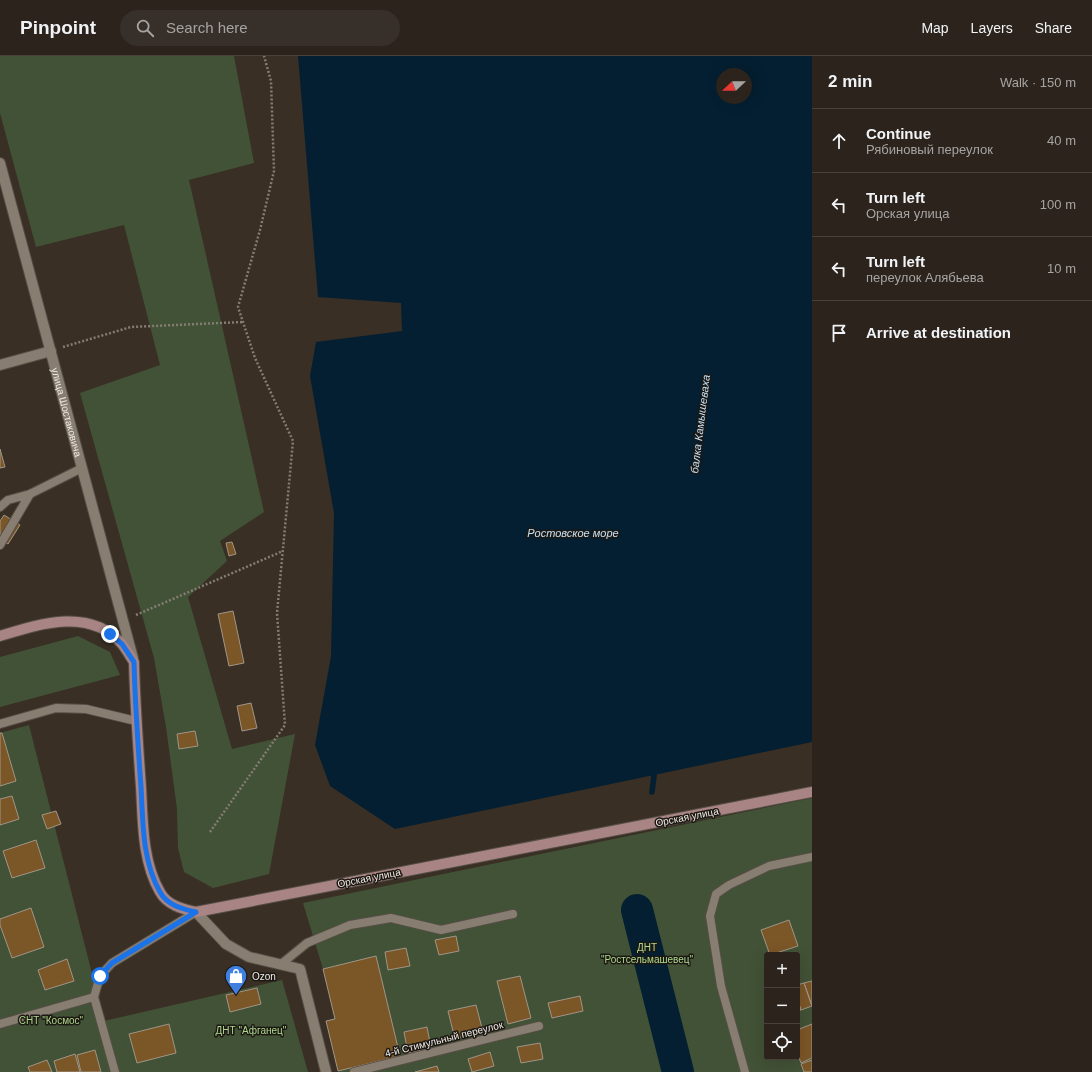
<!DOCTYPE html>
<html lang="en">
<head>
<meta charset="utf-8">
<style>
	:root { --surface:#2b231c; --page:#372f29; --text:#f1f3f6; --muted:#a6a4a3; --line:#47403b }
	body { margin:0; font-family:Arial,sans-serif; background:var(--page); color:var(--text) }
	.controls { position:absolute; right:12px; bottom:12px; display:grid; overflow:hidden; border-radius:4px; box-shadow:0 4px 16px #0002 }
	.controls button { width:36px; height:36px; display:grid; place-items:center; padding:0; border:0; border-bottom:1px solid var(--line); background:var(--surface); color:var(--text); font:20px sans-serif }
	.compass { position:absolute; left:716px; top:12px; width:36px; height:36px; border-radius:50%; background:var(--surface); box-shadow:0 4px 16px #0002; rotate:248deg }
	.stop { position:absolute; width:12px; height:12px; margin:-9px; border:3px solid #1a73e8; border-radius:50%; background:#fff }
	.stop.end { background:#1a73e8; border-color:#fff; box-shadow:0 1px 4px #0008 }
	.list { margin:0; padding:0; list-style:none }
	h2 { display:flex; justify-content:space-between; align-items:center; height:52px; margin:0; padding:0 16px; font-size:17px }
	h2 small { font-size:13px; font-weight:400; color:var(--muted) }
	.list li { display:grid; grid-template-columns:26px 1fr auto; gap:12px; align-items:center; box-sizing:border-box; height:64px; padding:0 16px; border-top:1px solid var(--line) }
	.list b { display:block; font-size:15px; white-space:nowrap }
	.list p { margin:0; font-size:13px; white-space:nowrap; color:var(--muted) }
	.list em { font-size:13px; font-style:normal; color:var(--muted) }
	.icon { flex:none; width:22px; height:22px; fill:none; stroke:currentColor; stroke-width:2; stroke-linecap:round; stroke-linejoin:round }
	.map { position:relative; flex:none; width:812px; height:1016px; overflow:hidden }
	header { display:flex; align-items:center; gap:24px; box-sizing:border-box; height:56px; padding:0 20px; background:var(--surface); border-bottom:1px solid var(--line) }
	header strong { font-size:19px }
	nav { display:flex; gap:22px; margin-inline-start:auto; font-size:14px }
	.search { width:280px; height:36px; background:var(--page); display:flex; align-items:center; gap:10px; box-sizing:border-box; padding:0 14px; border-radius:22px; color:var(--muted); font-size:15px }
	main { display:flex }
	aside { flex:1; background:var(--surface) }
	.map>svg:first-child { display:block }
	.green { fill:#425236; fill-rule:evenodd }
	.water { fill:#041f31; fill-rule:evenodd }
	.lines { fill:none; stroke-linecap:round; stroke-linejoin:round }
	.stream { stroke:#041f31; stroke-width:5.5 }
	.river { stroke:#041f31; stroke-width:32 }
	.building { fill:#7b5627; stroke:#a09588 }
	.lane-casing { stroke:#564e46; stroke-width:10 }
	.street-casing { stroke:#564e46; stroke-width:12 }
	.secondary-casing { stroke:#564e46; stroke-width:12 }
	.path { stroke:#857c74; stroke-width:2.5; stroke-dasharray:2 2; stroke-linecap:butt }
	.lane { stroke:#887d71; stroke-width:8 }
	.street { stroke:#887d71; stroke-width:10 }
	.secondary { stroke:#a88584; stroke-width:10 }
	.route { stroke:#1a73e8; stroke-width:5 }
	.labels { text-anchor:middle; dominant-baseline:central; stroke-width:3; stroke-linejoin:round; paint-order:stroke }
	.street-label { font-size:10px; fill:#f1ebe4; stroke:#1c1813 }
	.park-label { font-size:10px; fill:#aed98d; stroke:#1c1813 }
	.poi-label { font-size:10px; fill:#f1ebe4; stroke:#1c1813; text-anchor:start }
	.water-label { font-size:11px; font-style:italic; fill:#c3e0f7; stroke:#1c1813 }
</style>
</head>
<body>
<header>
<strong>Pinpoint</strong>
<div class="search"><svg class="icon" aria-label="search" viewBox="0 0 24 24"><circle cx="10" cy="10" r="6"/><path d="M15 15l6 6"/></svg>Search here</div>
<nav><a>Map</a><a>Layers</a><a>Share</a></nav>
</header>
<main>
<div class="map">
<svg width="812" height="1016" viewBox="0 0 812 1016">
	<rect width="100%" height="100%" fill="#392f25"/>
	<path class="green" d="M0,0H234L254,107L189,124L264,456L220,485L227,505L188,541L232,693L295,678L269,818L213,832L184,816L178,792L177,753L166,671L154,602L80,337L160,309L124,169L36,191L0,57Z
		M78,580L110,596L120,619L0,651V601Z
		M29,669L104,965L282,924L308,1016H0V677Z
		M812,742V1016H339L326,965L335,962L323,913L303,847ZM767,899H797V1001H767Z"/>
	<path class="water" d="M298,0H812V686L395,773L330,730L315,689L331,600L334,457L310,320L316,286L402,275L401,247L318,241ZM722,18H746V42H722Z"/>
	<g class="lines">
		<path class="stream" d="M652,736L655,712"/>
		<path class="river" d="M637,854L678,1016"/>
	</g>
	<path class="building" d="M0,393L5,411L0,412Z
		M4,459L20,469L8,488L0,483V465Z
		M232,486L236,498L229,500L226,487Z
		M233,555L244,607L229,610L218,558Z
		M251,647L257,672L242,675L237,650Z
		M195,675L198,690L179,693L177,678Z
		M0,677H2L16,725L0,730Z
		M12,740L19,763L0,769V743Z
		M56,755L61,768L47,773L42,759Z
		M36,784L45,812L12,822L3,795Z
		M31,852L44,891L12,902L0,869V863Z
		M789,864L798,890L770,899L761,874Z
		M456,880L459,895L439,899L435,884Z
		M406,892L410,910L388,914L385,896Z
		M376,900L400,1000L338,1015L326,965L335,963L323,913Z
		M67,903L74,925L45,934L38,914Z
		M520,920L531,962L508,968L497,925Z
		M812,925V950L804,927Z
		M804,927L812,950L801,954L797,942V929Z
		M257,932L261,948L230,956L226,939Z
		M580,940L583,955L552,962L548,947Z
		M797,942L801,954L797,955Z
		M476,949L483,976L455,983L448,955Z
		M169,968L176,997L137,1007L129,978Z
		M812,968V1002L801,1007L797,996V974Z
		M427,971L431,992L408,997L404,976Z
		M540,987L543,1003L521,1007L517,991Z
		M95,994L101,1016H81L77,999Z
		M490,996L494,1010L472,1016L468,1003Z
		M75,998L80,1016H57L54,1005Z
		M47,1004L52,1016H30L28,1011Z
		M812,1004V1016H804L801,1008Z
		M437,1010L439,1016H415Z"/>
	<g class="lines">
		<g class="lane-casing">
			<path id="lane" d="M0,451L8,444L30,438L82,412
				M0,489L30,438
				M0,668L56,652L86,653L136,665
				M280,909L307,887L350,869L391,862L441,874L513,858
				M94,941L115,1016
				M0,968L94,941L100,920L112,907L196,856
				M354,1016L539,970
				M745,1016L721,930L710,860L716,838L729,829L769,810L812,801"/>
		</g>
		<g class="street-casing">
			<g id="street">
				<path id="s1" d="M0,107L133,602"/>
				<path d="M0,309L51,295"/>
				<path d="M196,856L226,888L249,901L300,913L326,1016"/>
			</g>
		</g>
		<g class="secondary-casing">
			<path id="secondary" d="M0,580C39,568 90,551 122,588C126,593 130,600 134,606C135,648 138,689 141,731C143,765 142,805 160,836C167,849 182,853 196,856L812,736"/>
		</g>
		<path class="path" d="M63,291L131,271L243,266
			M136,559L283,495
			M210,776L285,669L277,557L293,385L255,302L238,251L260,174L274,115L271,25L264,0"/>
		<use href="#lane" class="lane"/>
		<use href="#street" class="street"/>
		<use href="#secondary" class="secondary"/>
	</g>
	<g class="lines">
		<path class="route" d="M100,920L112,907L196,856C182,853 167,849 160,836C142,805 143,765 141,731C138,689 135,648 134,606L122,588L110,578"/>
	</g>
	<defs>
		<g id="shop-pin" transform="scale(1.15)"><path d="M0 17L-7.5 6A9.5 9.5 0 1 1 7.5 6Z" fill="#3f7fe0" stroke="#1c1813"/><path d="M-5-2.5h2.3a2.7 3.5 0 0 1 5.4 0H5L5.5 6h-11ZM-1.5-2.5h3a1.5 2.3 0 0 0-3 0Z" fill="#fff"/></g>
	</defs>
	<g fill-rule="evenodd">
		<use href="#shop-pin" x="236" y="920"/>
	</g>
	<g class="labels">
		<g class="street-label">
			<text stroke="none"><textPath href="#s1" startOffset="258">улица Шостаковича</textPath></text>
			<text transform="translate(687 761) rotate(-11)">Орская улица</text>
			<text transform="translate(369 822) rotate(-11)">Орская улица</text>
			<text transform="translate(444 983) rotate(-14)">4-й Стимульный переулок</text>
		</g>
		<g class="park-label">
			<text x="647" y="891">ДНТ<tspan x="647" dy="12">"Ростсельмашевец"</tspan></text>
			<text x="51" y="964">СНТ "Космос"</text>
			<text x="251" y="974">ДНТ "Афганец"</text>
		</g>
		<g class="poi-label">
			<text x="252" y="920">Ozon</text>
		</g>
		<g class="water-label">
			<text transform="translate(700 368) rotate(-83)">балка Камышеваха</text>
			<text x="573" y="477">Ростовское море</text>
		</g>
	</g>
</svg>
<div class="controls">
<button>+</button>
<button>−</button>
<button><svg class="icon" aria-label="locate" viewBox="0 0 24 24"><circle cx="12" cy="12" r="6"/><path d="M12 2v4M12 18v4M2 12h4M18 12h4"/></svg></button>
</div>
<svg class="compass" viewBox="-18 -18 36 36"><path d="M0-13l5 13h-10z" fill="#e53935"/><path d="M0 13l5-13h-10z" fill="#a6a4a3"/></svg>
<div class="stop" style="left:100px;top:920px"></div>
<div class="stop end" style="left:110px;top:578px"></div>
</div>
<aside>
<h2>2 min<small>Walk · 150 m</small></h2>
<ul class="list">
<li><svg class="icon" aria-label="ahead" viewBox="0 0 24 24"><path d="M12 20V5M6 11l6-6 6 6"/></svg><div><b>Continue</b><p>Рябиновый переулок</p></div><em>40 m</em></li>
<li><svg class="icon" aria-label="left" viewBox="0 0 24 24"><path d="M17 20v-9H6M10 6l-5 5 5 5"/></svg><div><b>Turn left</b><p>Орская улица</p></div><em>100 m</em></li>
<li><svg class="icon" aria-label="left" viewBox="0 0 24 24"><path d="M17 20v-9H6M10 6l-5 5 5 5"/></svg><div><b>Turn left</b><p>переулок Алябьева</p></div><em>10 m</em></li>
<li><svg class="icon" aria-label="arrive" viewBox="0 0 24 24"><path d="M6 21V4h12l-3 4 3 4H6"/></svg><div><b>Arrive at destination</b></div></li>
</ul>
</aside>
</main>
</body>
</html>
